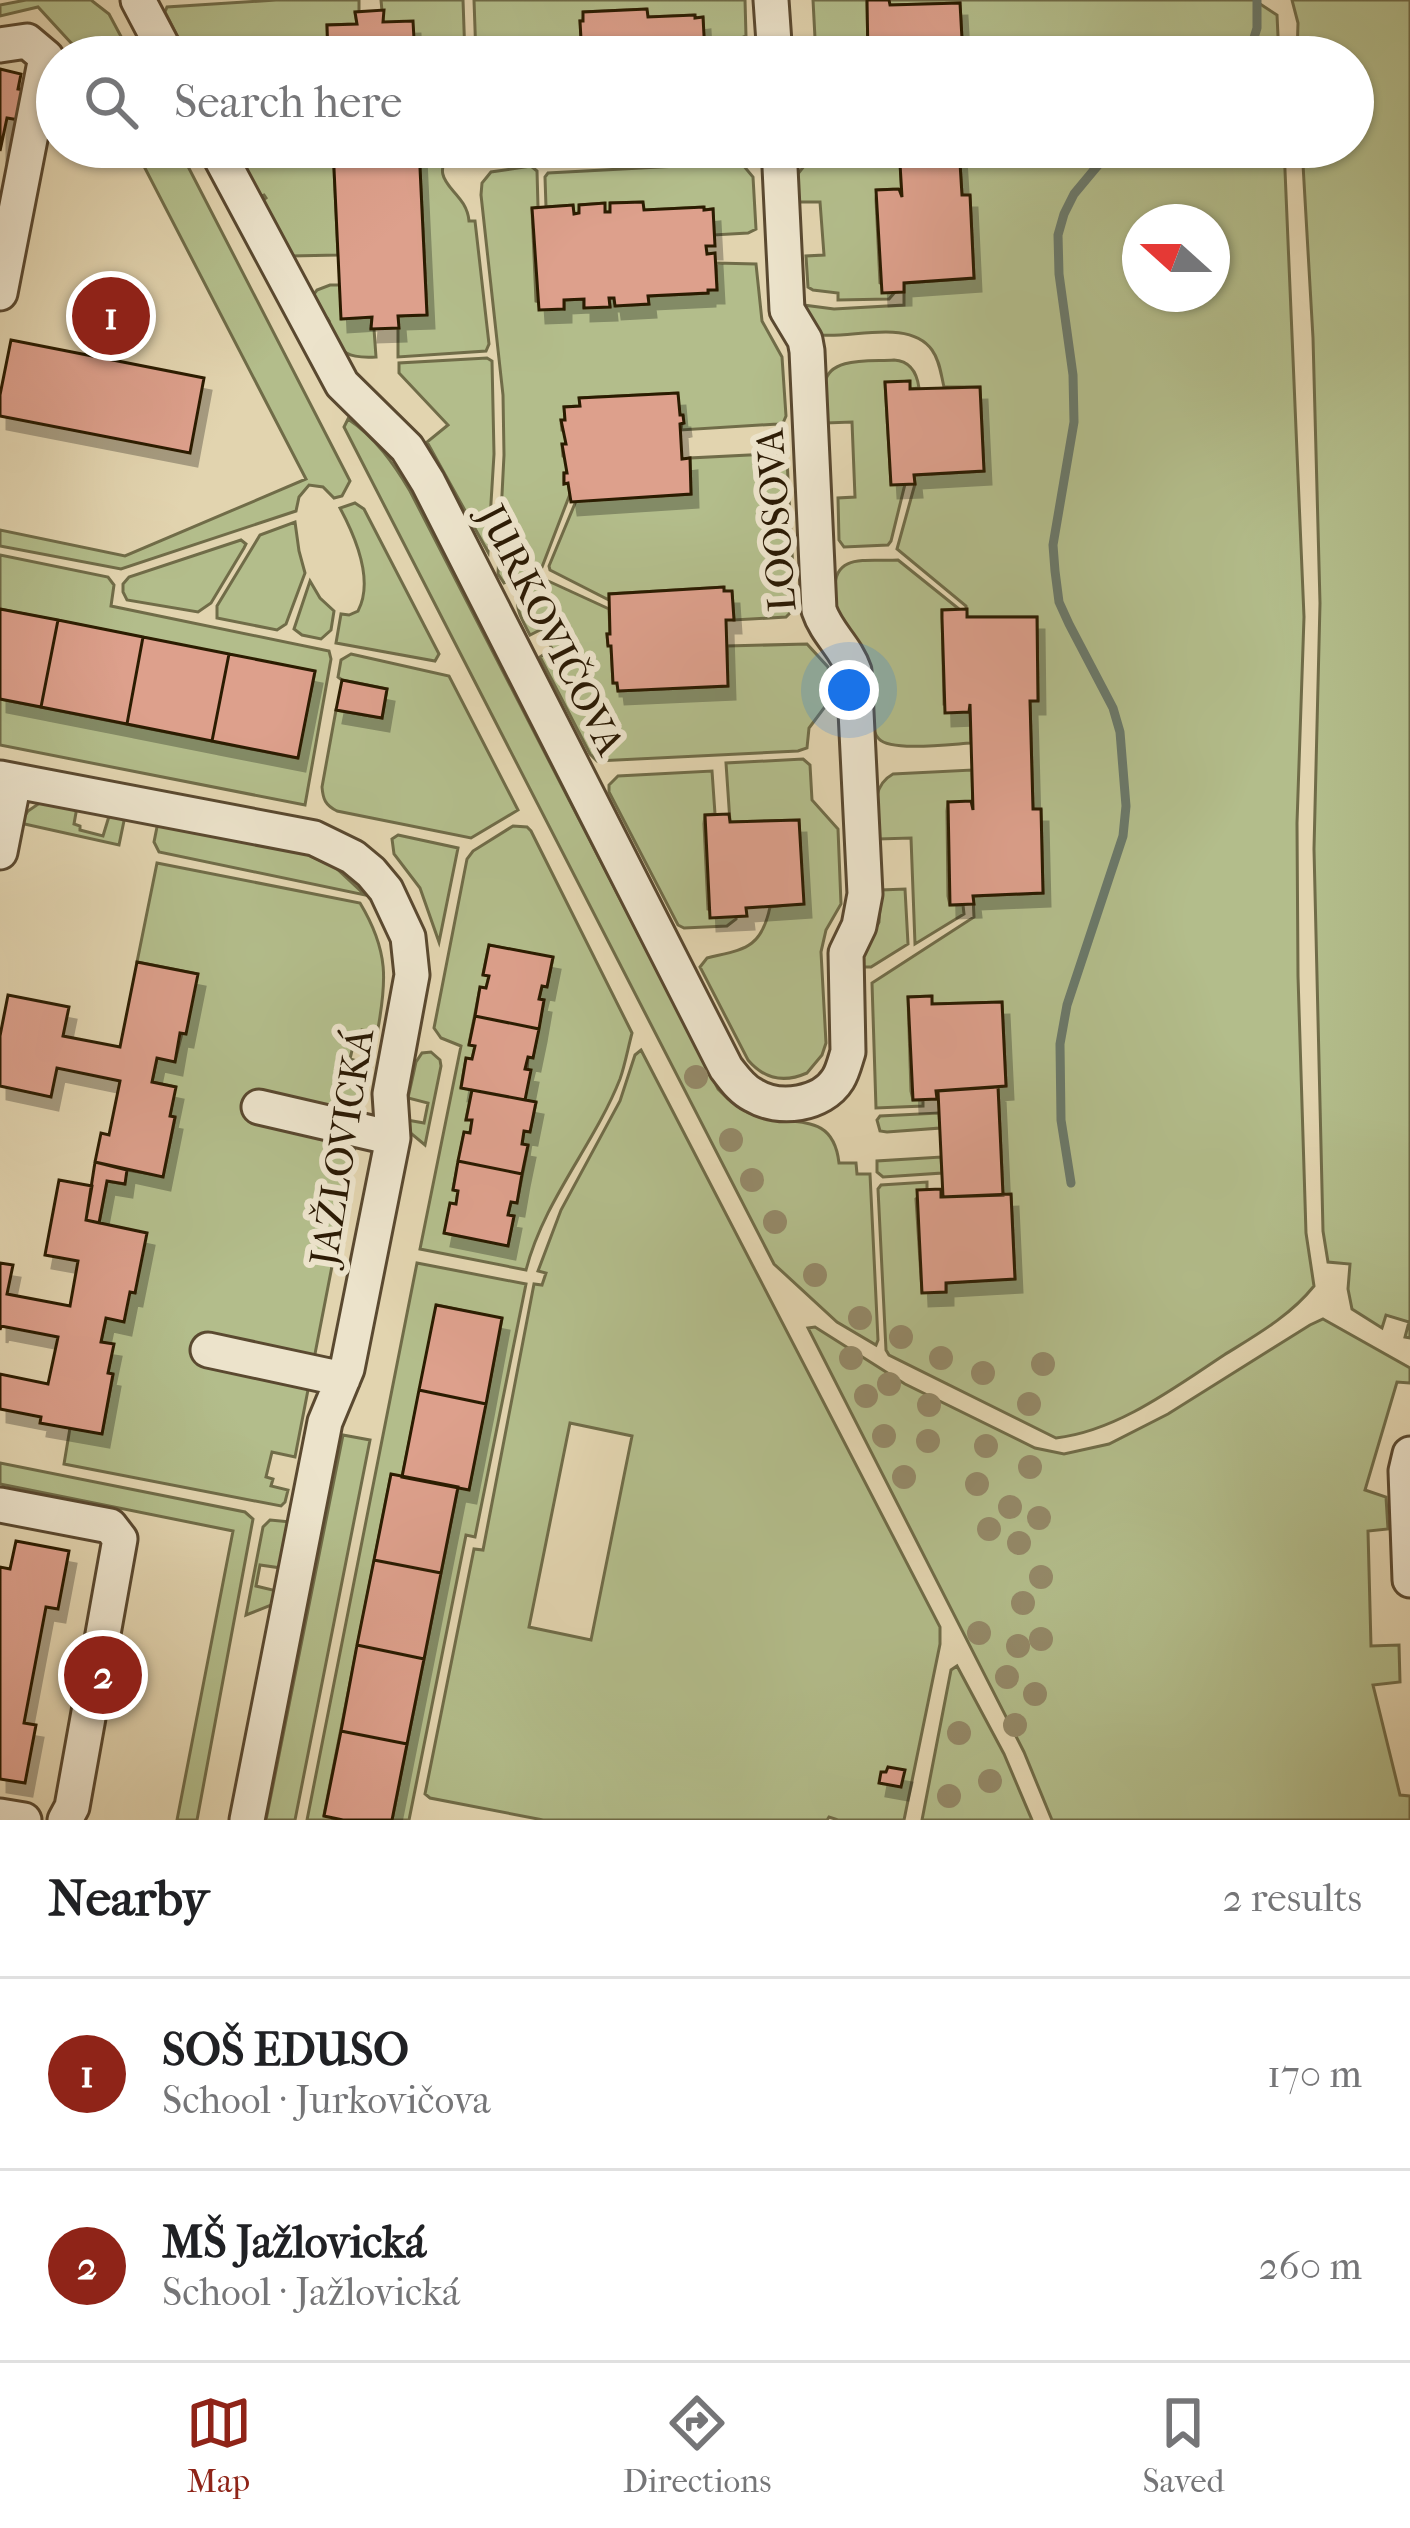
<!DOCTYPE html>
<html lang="en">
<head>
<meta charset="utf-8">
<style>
	:root { --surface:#fff; --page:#f2f2f2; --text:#202124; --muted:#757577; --line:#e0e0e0; --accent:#8f2418 }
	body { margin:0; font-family:"IM FELL French Canon",serif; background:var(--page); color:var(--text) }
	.compass { position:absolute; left:1122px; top:204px; width:108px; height:108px; border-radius:50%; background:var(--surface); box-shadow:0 3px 9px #0004; rotate:291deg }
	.you { position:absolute; left:849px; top:690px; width:42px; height:42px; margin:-30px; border:9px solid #fff; border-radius:50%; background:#1a73e8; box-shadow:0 0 0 18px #1a73e833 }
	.badge { display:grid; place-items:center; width:78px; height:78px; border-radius:50%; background:var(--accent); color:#fff; font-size:39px; font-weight:700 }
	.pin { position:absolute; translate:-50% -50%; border:6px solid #fff; box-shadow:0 3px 12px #0006 }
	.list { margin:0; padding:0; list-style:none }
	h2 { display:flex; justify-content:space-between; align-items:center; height:156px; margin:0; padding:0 48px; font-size:51px }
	h2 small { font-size:39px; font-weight:400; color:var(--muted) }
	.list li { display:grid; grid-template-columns:78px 1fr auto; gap:36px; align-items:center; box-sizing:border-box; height:192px; padding:0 48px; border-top:3px solid var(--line) }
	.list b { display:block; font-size:45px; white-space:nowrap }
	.list p { margin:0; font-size:39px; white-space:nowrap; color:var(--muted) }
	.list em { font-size:39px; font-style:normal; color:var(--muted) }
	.icon { flex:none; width:66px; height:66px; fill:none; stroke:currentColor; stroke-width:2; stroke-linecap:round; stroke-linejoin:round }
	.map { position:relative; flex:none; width:1410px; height:1820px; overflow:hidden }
	.search { position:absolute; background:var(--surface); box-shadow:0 3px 9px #0004; left:36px; right:36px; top:36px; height:132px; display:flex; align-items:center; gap:30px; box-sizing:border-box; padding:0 42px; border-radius:66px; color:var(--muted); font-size:45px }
	.sheet { height:540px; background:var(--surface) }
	nav { display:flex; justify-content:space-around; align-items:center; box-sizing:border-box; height:168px; border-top:3px solid var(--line); background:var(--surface); font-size:33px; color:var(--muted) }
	nav a { display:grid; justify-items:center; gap:6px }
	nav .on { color:var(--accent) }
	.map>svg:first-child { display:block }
	.green { fill:#b3bd8b; stroke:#706c48; stroke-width:3; fill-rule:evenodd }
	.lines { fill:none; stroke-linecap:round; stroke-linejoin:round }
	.stream { stroke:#6b796a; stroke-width:9 }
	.building { fill:#dda08c; stroke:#2c1b05; stroke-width:3; filter:url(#shadow) }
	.minor-casing { stroke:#5a4930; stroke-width:39 }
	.minor { stroke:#ece3cb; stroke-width:33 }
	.tree { fill:#948968 }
	.labels { text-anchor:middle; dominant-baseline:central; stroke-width:12; stroke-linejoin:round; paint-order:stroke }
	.street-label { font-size:39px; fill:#2c1b05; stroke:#ece3cb }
</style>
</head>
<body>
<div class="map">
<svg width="1410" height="1820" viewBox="0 0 1410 1820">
	<defs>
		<filter id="shadow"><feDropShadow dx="7" dy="13" stdDeviation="0" flood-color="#0004"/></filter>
	</defs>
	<rect width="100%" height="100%" fill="#e2d4af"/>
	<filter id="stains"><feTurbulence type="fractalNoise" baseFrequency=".00167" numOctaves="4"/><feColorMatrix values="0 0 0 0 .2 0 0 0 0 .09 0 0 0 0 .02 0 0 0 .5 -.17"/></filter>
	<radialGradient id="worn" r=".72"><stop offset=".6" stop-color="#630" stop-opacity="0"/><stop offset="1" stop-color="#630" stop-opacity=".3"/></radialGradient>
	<path class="green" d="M26,0H91L109,14L132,57H84L38,7L0,16V5Z
		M276,0H359V12L355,13L357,24L327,25L328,57H188L165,12L167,7Z
		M381,0H463L465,57H415L383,22Z
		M474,0H745L746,36L732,42L704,44L703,18H695L694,15L648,17L646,9L584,12L583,21H580L582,57H476Z
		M813,0H867L868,57H816Z
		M889,0H1254L1277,15L1279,57H963L960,3L890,5Z
		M1292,0H1410V1338L1405,1337L1409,1322L1386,1315L1382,1328L1352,1309L1348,1289L1350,1264L1328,1262L1323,1231L1314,849L1320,603L1313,338L1302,147H1353V57H1297L1298,23Z
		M134,147H178L350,481L342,496L334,498L323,487L309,485L299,497L296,511L121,569L0,546V530L125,556L306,479Z
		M234,147H333L338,255L291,256L262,201L266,198L264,195L259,197Z
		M419,147H452C424,186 466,187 469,221H475L489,344L486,351L398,357V316L427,314Z
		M481,147H564L560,157C534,159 500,168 481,147Z
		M570,147H736L575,157Z
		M959,147H1284L1304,617L1297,823L1298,976L1306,1233L1314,1286C1290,1316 1256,1335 1224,1355C1174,1388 1117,1431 1056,1438L889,1355L886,1350L878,1189L881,1185L927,1182V1190L916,1199L922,1292H946V1283L1015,1278L1011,1195H1003L998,1087L1006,1085L1002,1002L932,1004L931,996L908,997L911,1091L913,1100H923V1106L876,1108L872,983L974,917L973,896L1043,893L1041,810L1033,809L1030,701L1038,700L1037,617H967L966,606L897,549L915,484L914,475L984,471L980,387H944C941,375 940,361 932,350C910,319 854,338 822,335L803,305L834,309L904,305V283L974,278L970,196L962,195ZM1140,222H1212V294H1140Z
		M863,154L900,161L902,197L898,189L877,190L876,199L880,283L895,292L889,299L838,300V293L813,290L808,287L806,256L824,255L820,202H794L793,180L812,156Z
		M734,163L743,165L753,177L756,229L748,233L714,235L713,209L704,210L703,207L644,210L642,202L611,203L610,212H605L604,203L580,205L579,213L574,214L573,205L546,207L545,177L548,173Z
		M531,166L537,171L538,207L532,209L536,301L564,309V300L584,299V307L610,306L609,298H614L616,306L648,304V296L708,293V290L717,289L716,263L756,264L762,321L782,357L786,416L783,423L778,424L681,430L683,416L680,415L677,393L580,398V406L564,407L565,420L561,421L562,430H565L566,444L562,445L563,456L567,457V473H564V483H568L570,494L542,567L504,583L498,574L504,455L503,395L481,195L482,183L491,172Z
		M330,285H340L342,319L372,317L371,328L374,329L376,357C342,359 342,351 325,324L329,321L327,318L323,319L311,298L317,290Z
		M487,358L492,361L494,454L488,552L427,442L448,425L399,373V363Z
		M894,360C911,361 917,373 919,388L910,389L909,381L885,383L891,484H905L891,541L888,545L844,547L839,540L838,498L855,497L852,422L826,423C825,410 822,395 825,383C829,356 873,362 894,360Z
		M348,419C375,437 394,464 410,491L718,1089C729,1101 741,1111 757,1116C793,1127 833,1110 839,1163H856L857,1174H870L878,1340L876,1345L837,1322L774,1264L344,427Z
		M771,454L780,455L787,460L795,608L786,617L734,620L732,592L724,591L723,587L609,594V600L550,570L549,566L576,501L691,494L690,458Z
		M355,503L364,509L439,654L435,661L336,643L341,614L349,615L358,611C374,581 355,536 340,508Z
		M295,522L299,551L305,573L286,624L277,630L217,618V606L260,535Z
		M241,540L246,544L244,548L211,603L198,612L127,600L123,592V584L129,577Z
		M0,555L108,577L114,585L111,606L329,651L331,659L305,805L0,745V699L297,758L315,672L0,609Z
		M898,560L959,609L942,610L944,704H970L971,743C953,744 891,752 879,739C866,726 873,685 869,666C864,643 850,636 840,618C835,610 835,601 835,591C833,552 868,562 898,560Z
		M546,580L609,609L610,634H607L608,645L611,646L613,683H617L618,691L727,686V646L807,644L828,667L832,690L830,700L809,728L807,748L798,751L597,761L590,754L540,657L552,649L542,629L530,635C513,603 509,595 546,580Z
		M310,581L320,598L334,611L331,630L321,639L302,635L294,629Z
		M351,654L449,676L518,810L471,838L337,811C325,805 323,799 322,787L336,710L382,718L387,689L342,680L338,677L341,660Z
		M803,759L810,765L812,800L838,829L841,904L826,930L821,952L826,1043L822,1055L807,1073C784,1083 764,1079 748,1060L700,967L707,958C743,949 761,950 770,907L803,903L799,820L730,822L726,763Z
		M972,770L973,810L948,802L947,811L948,896L950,905H963L964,914L915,944L911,838L878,839C877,815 869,787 893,774Z
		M712,771L715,814L705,815L704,824L708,909L736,916V919L727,926L684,928L678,925L609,792V785L618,776Z
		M44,800L77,807L74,824L80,826V830L103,836L110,813L125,816L119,845L20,823L28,811Z
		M158,822L306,854L336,868L365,895L159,852L154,842Z
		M513,826L527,827L531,831L632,1033C628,1048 625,1065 620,1079C594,1145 544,1200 526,1270L420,1249L461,1046L441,1038L434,1028L467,859L473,851ZM489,945L553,958L547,986H542L539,999L544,1000L533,1057H528L525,1100L536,1103L530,1131H524L522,1144L528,1146L517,1202H511L508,1215L514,1216L508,1245L445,1233L450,1204H456L458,1191L453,1189L464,1133H470L472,1120L466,1119L472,1090L461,1087L466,1059H472L475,1046L469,1044L480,988H486L489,976L483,974Z
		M398,835L458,848L439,942L420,888L394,854L392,839Z
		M157,863L360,903C389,951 387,981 377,1034L362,1030L361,1035L356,1034L350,1059L371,1065L295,1457L272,1452L266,1477L273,1479L271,1486L288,1490L285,1502L281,1506L64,1464L70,1428L102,1433L113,1375L108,1373L113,1345L101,1342L106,1318L130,1292H135L99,1223L107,1181L124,1184L127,1170L163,1176L175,1118L170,1116L175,1087L152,1082L157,1058L175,1061L197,974L137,962Z
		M905,889L908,944L871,967H863V953L879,922L881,890Z
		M641,1050L940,1627V1644L904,1820H838L829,1817L827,1820H543L430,1798L425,1794L474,1549L483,1550L534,1284L542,1285L546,1273L538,1271L561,1210L620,1101L635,1055ZM570,1423L632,1436L591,1640L529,1627Z
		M431,1052L440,1060L441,1066L425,1145L402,1126L405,1113H408L407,1120L424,1123L428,1103L408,1098L416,1062L422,1053Z
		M939,1113L940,1128L887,1132L880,1131L877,1120L880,1116Z
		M941,1157L942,1173L883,1177L877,1172V1161Z
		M417,1263L526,1284L475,1537L466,1535L409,1820H392L458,1487L469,1489L502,1319L437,1305L402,1477L391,1475L324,1815L343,1820H307Z
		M1323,1319L1410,1368V1383L1397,1382L1365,1490L1386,1497L1388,1529L1368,1531L1371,1646L1399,1645L1400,1682L1373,1685L1400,1795L1410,1796V1820H1052L1024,1752L808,1328L815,1327L905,1384L1035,1448L1064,1454L1109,1444L1168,1414L1310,1325Z
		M343,1435L370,1440L295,1820H266Z
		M0,1463L245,1512L253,1519L197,1820H177L233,1531L0,1484Z
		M270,1520L291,1522L281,1568L260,1565L256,1586L277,1591L274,1604L246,1615L263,1527Z
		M957,1666L1004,1754L1032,1820H922L951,1670Z"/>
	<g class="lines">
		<path class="stream" d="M1248,57L1257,28V0
			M1071,1183L1061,1120L1060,1044L1067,1005L1123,836L1126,806L1120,732L1113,708L1069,624L1059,602L1055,571L1053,545L1074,422L1073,375L1059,274L1058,235L1064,214L1074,194L1104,158L1122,147"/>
	</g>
	<path class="building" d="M867,0H889L890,5L960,3L963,57H868Z
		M647,9L648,17L695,15V18L703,17L705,54H697V57H582L580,21H583V12Z
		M384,10L383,22L413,21L415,57H328L327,25L357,24L355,12Z
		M0,69L21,74L18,89L25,90L19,120L7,118L0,151Z
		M333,147H419L427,315L398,316L399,328L371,329L372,317L341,319Z
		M899,147H959L962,195H970L974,278L904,283V292L882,293L876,190L899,189L902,197Z
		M643,202L644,210L704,207V210L713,209L715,246H706L707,254L715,253L717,290H708V293L648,296L649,304L615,306L614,298H609L610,307L584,308V299L564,300V309L539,310L532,208L573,205L574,214L579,213V205L605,203V212H610V203Z
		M11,340L204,378L190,453L0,416V395Z
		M910,381V389L980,387L984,471L914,475L915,484L891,485L885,382Z
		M678,393L680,415H683L684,423L680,424L682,459L690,458L691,494L571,502L568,483L564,484V473H567L562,444H566L561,420H565L564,407L580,406L579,398Z
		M724,587V591H732L734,620H726L728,686L618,691L617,683H613L611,646H608L607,634H610L609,594Z
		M0,609L58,620L41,707L0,699Z
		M967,609V617H1037L1038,701H1030L1033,809H1041L1043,893L973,896L974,904L950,905L948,802L971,801L973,810L970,704L969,712L945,713L942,618V610Z
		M58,620L143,637L127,724L41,707Z
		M143,637L229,654L212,741L127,724Z
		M229,654L315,671L298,758L212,741Z
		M342,680L387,689L382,718L336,710Z
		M729,814L730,822L799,820L804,904L746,908L747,916L710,918L705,815Z
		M489,945L553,957L547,987L542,986L539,999L544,1000L539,1029L475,1016L480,987L486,988L489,976L483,975Z
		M137,962L198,974L186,1034L180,1033L175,1062L157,1058L152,1082L176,1087L170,1116L175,1117L163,1177L95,1162L101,1133L109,1135L120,1081L57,1068L51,1097L0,1086V1036L8,995L69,1007L63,1036L120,1047Z
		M932,996V1004L1002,1002L1006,1086L936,1091L937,1099L913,1100L908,997Z
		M475,1016L539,1029L533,1058L528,1057L525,1069L531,1070L525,1100L461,1088L466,1058L472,1059L475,1046L469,1045Z
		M998,1087L1003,1195L943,1197L938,1091Z
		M472,1090L536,1102L530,1132L524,1131L522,1144L528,1145L522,1174L458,1161L464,1132L470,1133L472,1120H466Z
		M458,1161L522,1174L517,1203L511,1202L508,1215L514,1216L508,1246L444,1233L450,1203L456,1204L458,1191L453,1190Z
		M95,1162L127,1170L125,1184L107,1181L99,1223L86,1220Z
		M59,1180L92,1186L86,1220L147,1233L135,1293L130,1292L124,1322L106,1318L101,1342L114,1344L108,1373L113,1374L102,1434L40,1423L41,1417L0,1409V1374L48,1384L58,1337L1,1326L0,1330V1263L13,1265L7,1294L70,1306L78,1261L45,1255Z
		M941,1189V1197L1011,1194L1015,1279L946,1283V1292L922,1293L917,1190Z
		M436,1305L502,1318L486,1404L419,1390Z
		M419,1390L486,1404L469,1490L402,1477Z
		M391,1474L458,1487L441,1573L374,1560Z
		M16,1541L69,1551L58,1609L46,1607L24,1723L36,1725L25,1783L0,1779V1567L10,1569Z
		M374,1560L441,1573L424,1659L357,1645Z
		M357,1645L424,1659L407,1744L341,1731Z
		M341,1731L407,1744L392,1820H343L324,1816Z
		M888,1767L905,1770L901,1787L879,1783L881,1772H886Z"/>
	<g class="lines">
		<g class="minor-casing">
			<path id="minor" d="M138,0L168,57
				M771,0L775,57
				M0,45L27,41L46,57L0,293
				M215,147L342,384L407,448L428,482L726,1068C734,1078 741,1089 753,1095C779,1111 822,1105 838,1079C843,1071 845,1061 848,1052L846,953L859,926L865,894L854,671C846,647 827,634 819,610L807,351L805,340L787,310L779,147
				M0,778L314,838L353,857L371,872L386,890L408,937L412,975L390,1094L393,1138L347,1369L325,1422L247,1820
				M0,852L14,781
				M259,1107L393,1138
				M208,1350L343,1379
				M1410,1454L1406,1471L1410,1580
				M0,1505L110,1526L120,1539L72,1807L65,1820
				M0,1816L24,1820"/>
		</g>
		<use href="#minor" class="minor"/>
	</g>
	<g class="tree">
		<circle cx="696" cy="1077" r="12"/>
		<circle cx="731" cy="1140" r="12"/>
		<circle cx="752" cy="1180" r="12"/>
		<circle cx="775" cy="1222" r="12"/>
		<circle cx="815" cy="1275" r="12"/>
		<circle cx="860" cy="1318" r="12"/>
		<circle cx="901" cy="1337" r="12"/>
		<circle cx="851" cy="1358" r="12"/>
		<circle cx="941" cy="1358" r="12"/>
		<circle cx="1043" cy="1364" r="12"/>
		<circle cx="983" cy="1373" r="12"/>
		<circle cx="889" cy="1384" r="12"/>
		<circle cx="866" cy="1396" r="12"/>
		<circle cx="1029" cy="1404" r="12"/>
		<circle cx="929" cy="1405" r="12"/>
		<circle cx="884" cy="1436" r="12"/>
		<circle cx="928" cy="1441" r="12"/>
		<circle cx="986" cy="1446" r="12"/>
		<circle cx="1030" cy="1467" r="12"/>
		<circle cx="904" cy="1477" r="12"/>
		<circle cx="977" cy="1484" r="12"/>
		<circle cx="1010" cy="1507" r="12"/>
		<circle cx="1039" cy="1518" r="12"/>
		<circle cx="989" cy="1529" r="12"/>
		<circle cx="1019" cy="1543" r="12"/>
		<circle cx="1041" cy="1577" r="12"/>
		<circle cx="1023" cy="1603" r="12"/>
		<circle cx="979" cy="1633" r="12"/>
		<circle cx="1041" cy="1639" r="12"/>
		<circle cx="1018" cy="1646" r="12"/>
		<circle cx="1007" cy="1677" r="12"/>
		<circle cx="1035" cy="1694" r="12"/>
		<circle cx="1015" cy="1725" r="12"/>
		<circle cx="959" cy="1733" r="12"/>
		<circle cx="990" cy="1781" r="12"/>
		<circle cx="949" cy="1796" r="12"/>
	</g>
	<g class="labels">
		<g class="street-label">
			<text transform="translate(776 520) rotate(-94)">LOOSOVA</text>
			<text transform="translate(551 630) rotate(63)">JURKOVIČOVA</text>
			<text transform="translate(342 1147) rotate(-81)">JAŽLOVICKÁ</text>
		</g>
	</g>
	<rect width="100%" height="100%" filter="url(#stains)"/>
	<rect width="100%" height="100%" fill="url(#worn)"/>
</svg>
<svg class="compass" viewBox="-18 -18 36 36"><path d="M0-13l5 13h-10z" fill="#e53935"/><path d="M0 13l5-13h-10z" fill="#757577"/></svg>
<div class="you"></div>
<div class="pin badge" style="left:111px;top:316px">1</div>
<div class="pin badge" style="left:103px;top:1675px">2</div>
<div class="search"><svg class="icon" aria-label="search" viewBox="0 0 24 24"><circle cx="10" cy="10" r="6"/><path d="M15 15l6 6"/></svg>Search here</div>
</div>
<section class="sheet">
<h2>Nearby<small>2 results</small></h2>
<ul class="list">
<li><span class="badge">1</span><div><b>SOŠ EDUSO</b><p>School · Jurkovičova</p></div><em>170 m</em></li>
<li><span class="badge">2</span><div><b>MŠ Jažlovická</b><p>School · Jažlovická</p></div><em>260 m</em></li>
</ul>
</section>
<nav>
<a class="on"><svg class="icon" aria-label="map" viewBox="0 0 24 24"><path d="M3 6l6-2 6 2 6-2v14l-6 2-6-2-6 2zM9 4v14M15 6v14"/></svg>Map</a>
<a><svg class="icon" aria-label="directions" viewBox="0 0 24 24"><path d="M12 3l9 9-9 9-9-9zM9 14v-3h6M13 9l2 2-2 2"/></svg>Directions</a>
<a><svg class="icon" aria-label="saved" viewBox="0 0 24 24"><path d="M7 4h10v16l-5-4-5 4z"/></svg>Saved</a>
</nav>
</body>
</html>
